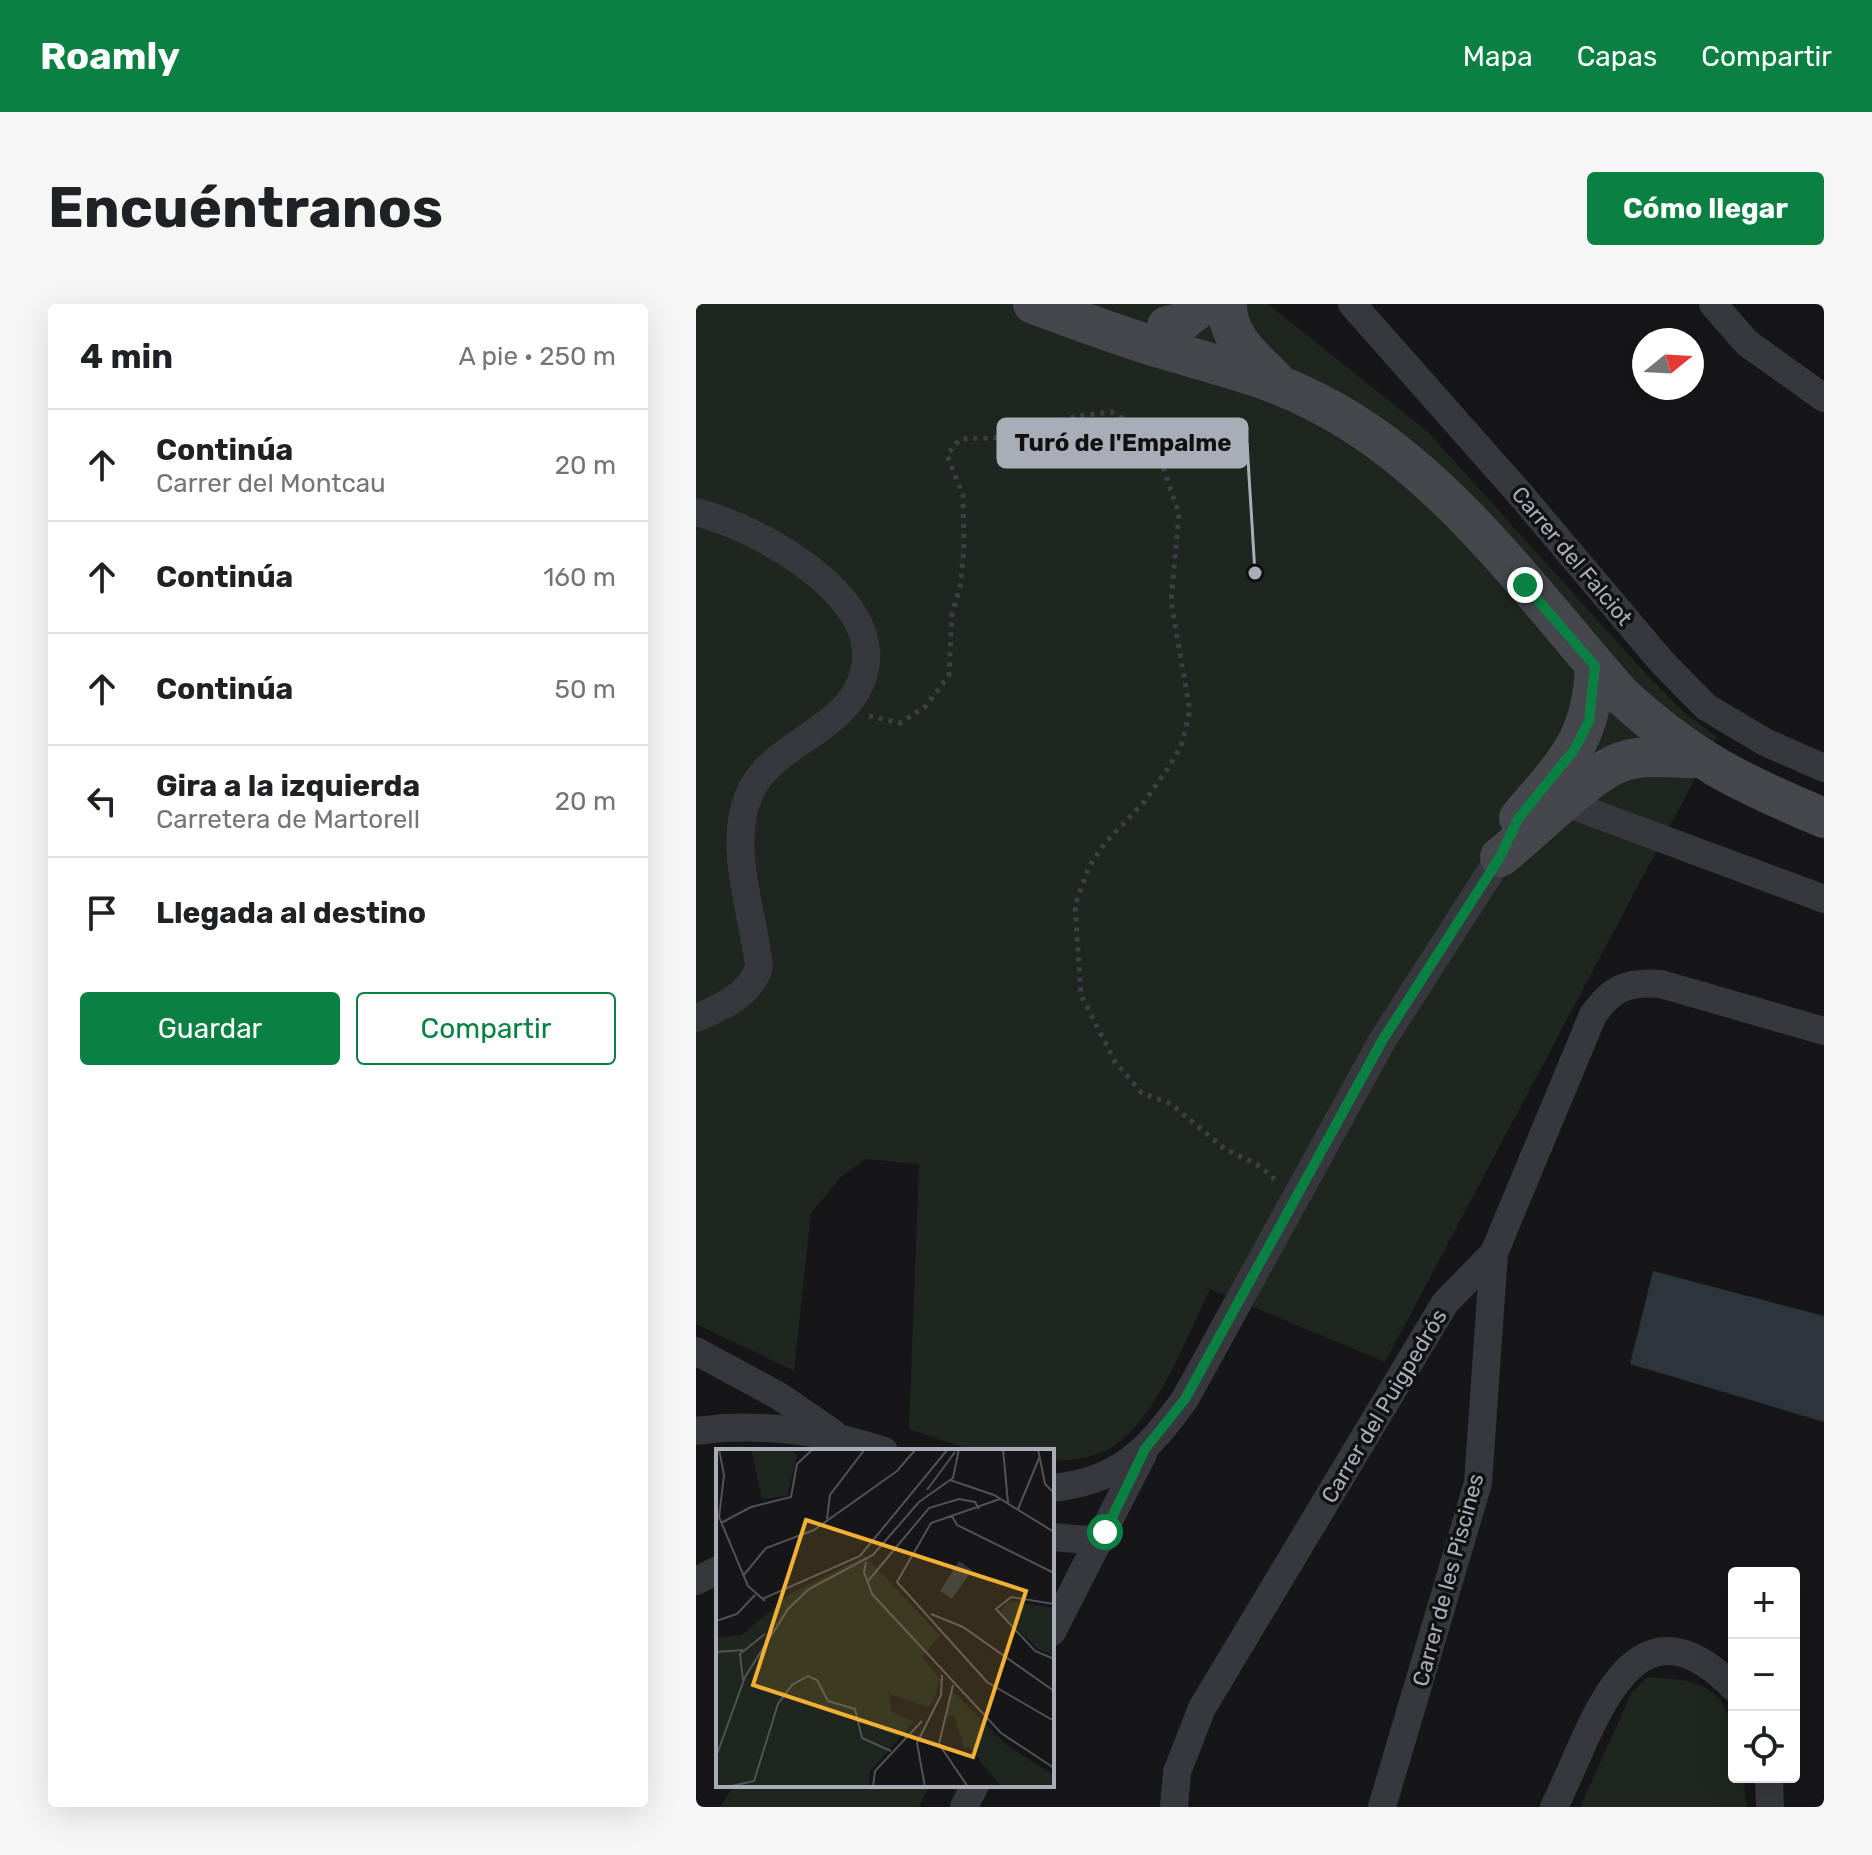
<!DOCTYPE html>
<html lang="es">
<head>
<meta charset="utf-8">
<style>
	:root { --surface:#fff; --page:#f6f6f6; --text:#202124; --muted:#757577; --line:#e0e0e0; --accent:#0b8043 }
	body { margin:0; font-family:Rubik,sans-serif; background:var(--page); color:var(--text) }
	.controls { position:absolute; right:24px; bottom:24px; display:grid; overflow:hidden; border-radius:8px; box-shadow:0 8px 32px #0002 }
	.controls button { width:72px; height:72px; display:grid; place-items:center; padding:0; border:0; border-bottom:2px solid var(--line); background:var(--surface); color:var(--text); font:40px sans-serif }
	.compass { position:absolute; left:936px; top:24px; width:72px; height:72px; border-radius:50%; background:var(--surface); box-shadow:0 8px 32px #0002; rotate:72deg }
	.stop { position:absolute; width:24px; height:24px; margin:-18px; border:6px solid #0b8043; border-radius:50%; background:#fff }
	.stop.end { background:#0b8043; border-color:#fff; box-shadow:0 2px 8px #0008 }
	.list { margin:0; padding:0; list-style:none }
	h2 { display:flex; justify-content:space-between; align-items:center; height:104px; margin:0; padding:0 32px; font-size:34px }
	h2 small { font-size:26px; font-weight:400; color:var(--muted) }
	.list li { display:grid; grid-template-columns:52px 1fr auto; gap:24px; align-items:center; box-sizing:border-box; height:112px; padding:0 32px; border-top:2px solid var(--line) }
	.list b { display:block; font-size:30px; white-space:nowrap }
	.list p { margin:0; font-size:26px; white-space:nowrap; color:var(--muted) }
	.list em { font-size:26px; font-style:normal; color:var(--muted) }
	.actions { display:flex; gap:16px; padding:24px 32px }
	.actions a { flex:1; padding:18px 0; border:2px solid var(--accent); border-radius:8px; text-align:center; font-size:28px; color:var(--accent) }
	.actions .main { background:var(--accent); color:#fff }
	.icon { flex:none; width:44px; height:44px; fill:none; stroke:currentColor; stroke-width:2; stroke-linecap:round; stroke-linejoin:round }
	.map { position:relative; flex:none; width:1128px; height:1503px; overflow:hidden; border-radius:8px }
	header { display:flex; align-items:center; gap:48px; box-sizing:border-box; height:112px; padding:0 40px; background:var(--accent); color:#fff }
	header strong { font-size:38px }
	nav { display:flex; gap:44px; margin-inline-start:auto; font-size:28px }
	.intro { display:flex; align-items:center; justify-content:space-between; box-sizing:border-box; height:192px; padding:0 48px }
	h1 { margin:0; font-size:56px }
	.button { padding:20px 36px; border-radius:8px; background:var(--accent); color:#fff; font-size:28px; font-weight:700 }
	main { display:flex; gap:48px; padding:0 48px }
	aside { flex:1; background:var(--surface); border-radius:8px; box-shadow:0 8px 32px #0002 }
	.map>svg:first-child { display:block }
	.green { fill:#1e261f }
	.water { fill:#2c353c }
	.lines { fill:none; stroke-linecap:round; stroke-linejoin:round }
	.path { stroke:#3d3f44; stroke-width:5; stroke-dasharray:4 6; stroke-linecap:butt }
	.street { stroke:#37383d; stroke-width:28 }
	.secondary { stroke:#45474d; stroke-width:40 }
	.route { stroke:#0b8043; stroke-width:10 }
	.labels { text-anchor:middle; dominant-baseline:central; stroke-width:7; stroke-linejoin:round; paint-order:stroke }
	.street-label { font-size:22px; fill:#a8adb8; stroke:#111113 }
	.inset-road { fill:none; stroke:#505258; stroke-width:2 }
	.view { fill:#f2b134; fill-opacity:0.15; stroke:#f2b134; stroke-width:4 }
	.inset-edge { fill:none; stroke:#a8adb8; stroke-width:4 }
	.leader { fill:none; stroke:#a8adb8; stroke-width:3 }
	.callout-dot { fill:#a8adb8; stroke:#111113; stroke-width:3 }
	.callout { fill:#a8adb8; stroke:#a8adb8; stroke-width:3 }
	.callout-label { font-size:24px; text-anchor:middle; font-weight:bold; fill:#111 }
</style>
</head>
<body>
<header>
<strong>Roamly</strong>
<nav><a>Mapa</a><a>Capas</a><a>Compartir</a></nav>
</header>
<div class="intro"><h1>Encuéntranos</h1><a class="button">Cómo llegar</a></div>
<main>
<aside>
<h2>4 min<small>A pie · 250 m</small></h2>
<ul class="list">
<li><svg class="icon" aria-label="ahead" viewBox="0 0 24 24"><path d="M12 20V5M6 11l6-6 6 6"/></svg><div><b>Continúa</b><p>Carrer del Montcau</p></div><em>20 m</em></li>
<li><svg class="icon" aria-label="ahead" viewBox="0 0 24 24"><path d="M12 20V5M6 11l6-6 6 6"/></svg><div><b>Continúa</b></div><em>160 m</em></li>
<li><svg class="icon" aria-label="ahead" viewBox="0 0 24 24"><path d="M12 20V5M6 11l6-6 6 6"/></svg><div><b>Continúa</b></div><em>50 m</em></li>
<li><svg class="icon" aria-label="left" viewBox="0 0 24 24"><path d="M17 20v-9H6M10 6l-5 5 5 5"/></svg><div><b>Gira a la izquierda</b><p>Carretera de Martorell</p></div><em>20 m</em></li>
<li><svg class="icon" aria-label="arrive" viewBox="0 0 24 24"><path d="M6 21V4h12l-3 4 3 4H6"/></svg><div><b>Llegada al destino</b></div></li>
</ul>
<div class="actions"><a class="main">Guardar</a><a>Compartir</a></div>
</aside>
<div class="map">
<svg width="1128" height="1503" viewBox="0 0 1128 1503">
	<rect width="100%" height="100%" fill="#161618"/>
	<path class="green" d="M0,0H572L732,128L951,371L988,408L1021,433L689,1058L514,985C491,1032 459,1122 411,1146C395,1154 373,1157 356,1157V1147H277L213,1125L223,860L169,855L145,873L115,909L98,1067L0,1020Z
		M950,1374C1030,1373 1038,1400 1038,1473H1047L1051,1503H884L936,1388Z
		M38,1481H234L223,1503H24Z"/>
	<path class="water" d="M957,967L1128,1012V1118L934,1060Z"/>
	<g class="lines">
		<path class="path" d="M173,412L204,419L230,402L253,371L256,310L264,283L268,245L267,191L251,151L264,135L299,134L381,112L415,108L443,123L463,151L483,210L475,298L494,407L485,442L472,464L449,497L409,539L393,563L379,601L385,691L419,758L446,789L475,800L529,845L564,862L579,876"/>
		<path class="street" d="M656,0L824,190L965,357L1010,403L1069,438L1128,464
			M1017,0L1051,39L1128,94
			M0,208C65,224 210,303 160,388C134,432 71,444 52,493C32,546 57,608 63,662C55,691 26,703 0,714
			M870,499L1128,595
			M0,1047L83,1092L137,1129
			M0,1127C63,1118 127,1127 188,1147
			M356,1184C424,1177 451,1147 489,1095L686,737L804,553
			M356,1233L404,1237
			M0,1277L22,1266
			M356,1328L447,1150
			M1073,1473L1074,1503
			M268,1503L279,1481
			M478,1503L481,1468L506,1404L749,999L798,949L897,711C916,684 932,677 965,680L1128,727
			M686,1503L782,1179L798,949
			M858,1503C895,1432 932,1276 1038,1384"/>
		<path class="secondary" d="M337,0C382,16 428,34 474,47C527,63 573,73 622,99C745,161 836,290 925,391C995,455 1042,478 1128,514
			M531,0C531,34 555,52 577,74
			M471,22L484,19L508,0
			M823,514C869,459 896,437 899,362
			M804,553C835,529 887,475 920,460C944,449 974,454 1000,454"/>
	</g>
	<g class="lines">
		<path class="route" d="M409,1228L449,1145L489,1095L686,737L804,553L822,515L878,446L893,417L899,362L829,281"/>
	</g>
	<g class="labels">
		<g class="street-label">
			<text transform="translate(876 252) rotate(50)">Carrer del Falciot</text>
			<text transform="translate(688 1102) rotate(-59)">Carrer del Puigpedrós</text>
			<text transform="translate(752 1276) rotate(-75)">Carrer de les Piscines</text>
		</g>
	</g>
	<g transform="translate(20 1145)">
		<rect width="338" height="338" fill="#161618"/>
		<path d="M35,0H74L81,7L71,47L46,50ZM149,107L224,186L206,208L224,230L217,252L212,258L173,245L175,262L198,272L154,323L153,338H0V189L26,186L74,145ZM291,152L338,159V206L322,200L285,165ZM236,242L293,298L338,326V338H285L253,298L248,299L238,266L230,269Z" fill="#1e261f"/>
		<path d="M243,112L256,121L236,150L224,142Z" fill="#2c353c"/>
		<path class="inset-road" d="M3,0L8,26L3,68L32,137L49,152M287,0L292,54M322,0L329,35L338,44M234,31L278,46L338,83M211,41L239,3M284,50L215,74L181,133L271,233L338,272M302,60L324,7M236,67L241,76L338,124M111,70L114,46L149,0M5,74L35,58L75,48L81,15L97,0M150,113L148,123L156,145M27,127L50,99L98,81L181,22L200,0M152,132L213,59L243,50L259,53L263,60M156,145L285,284L338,319M46,150L144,107L232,0M338,155L295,148L280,160L319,202L338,210M215,165L247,178L338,242M0,172L21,165L39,146M0,203L27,201M27,231L24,205L49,185M237,236L223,295L252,338M0,308L29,228L72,160L93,140L157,106L203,53L237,29L243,0M11,338L38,332L62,255L76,236L92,227L101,231L112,252L139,260L146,289L175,302M157,338L159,322L206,272M209,338L201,294L225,246L226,226"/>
		<path class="view" d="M90,71L310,142L257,308L37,236Z"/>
		<rect width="338" height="338" class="inset-edge"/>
	</g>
	<path class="leader" d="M559 269L551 139"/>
	<circle class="callout-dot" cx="559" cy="269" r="8"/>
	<rect class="callout" x="302" y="115" width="249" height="48" rx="8"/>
	<g class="callout-label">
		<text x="427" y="147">Turó de l'Empalme</text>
	</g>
</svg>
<div class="controls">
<button>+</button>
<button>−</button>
<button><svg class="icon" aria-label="locate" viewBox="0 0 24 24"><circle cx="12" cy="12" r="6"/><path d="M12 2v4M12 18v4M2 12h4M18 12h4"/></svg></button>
</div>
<svg class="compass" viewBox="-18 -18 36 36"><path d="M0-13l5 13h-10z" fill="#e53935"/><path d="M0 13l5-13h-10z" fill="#757577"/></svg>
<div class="stop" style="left:409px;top:1228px"></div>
<div class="stop end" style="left:829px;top:281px"></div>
</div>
</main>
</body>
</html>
